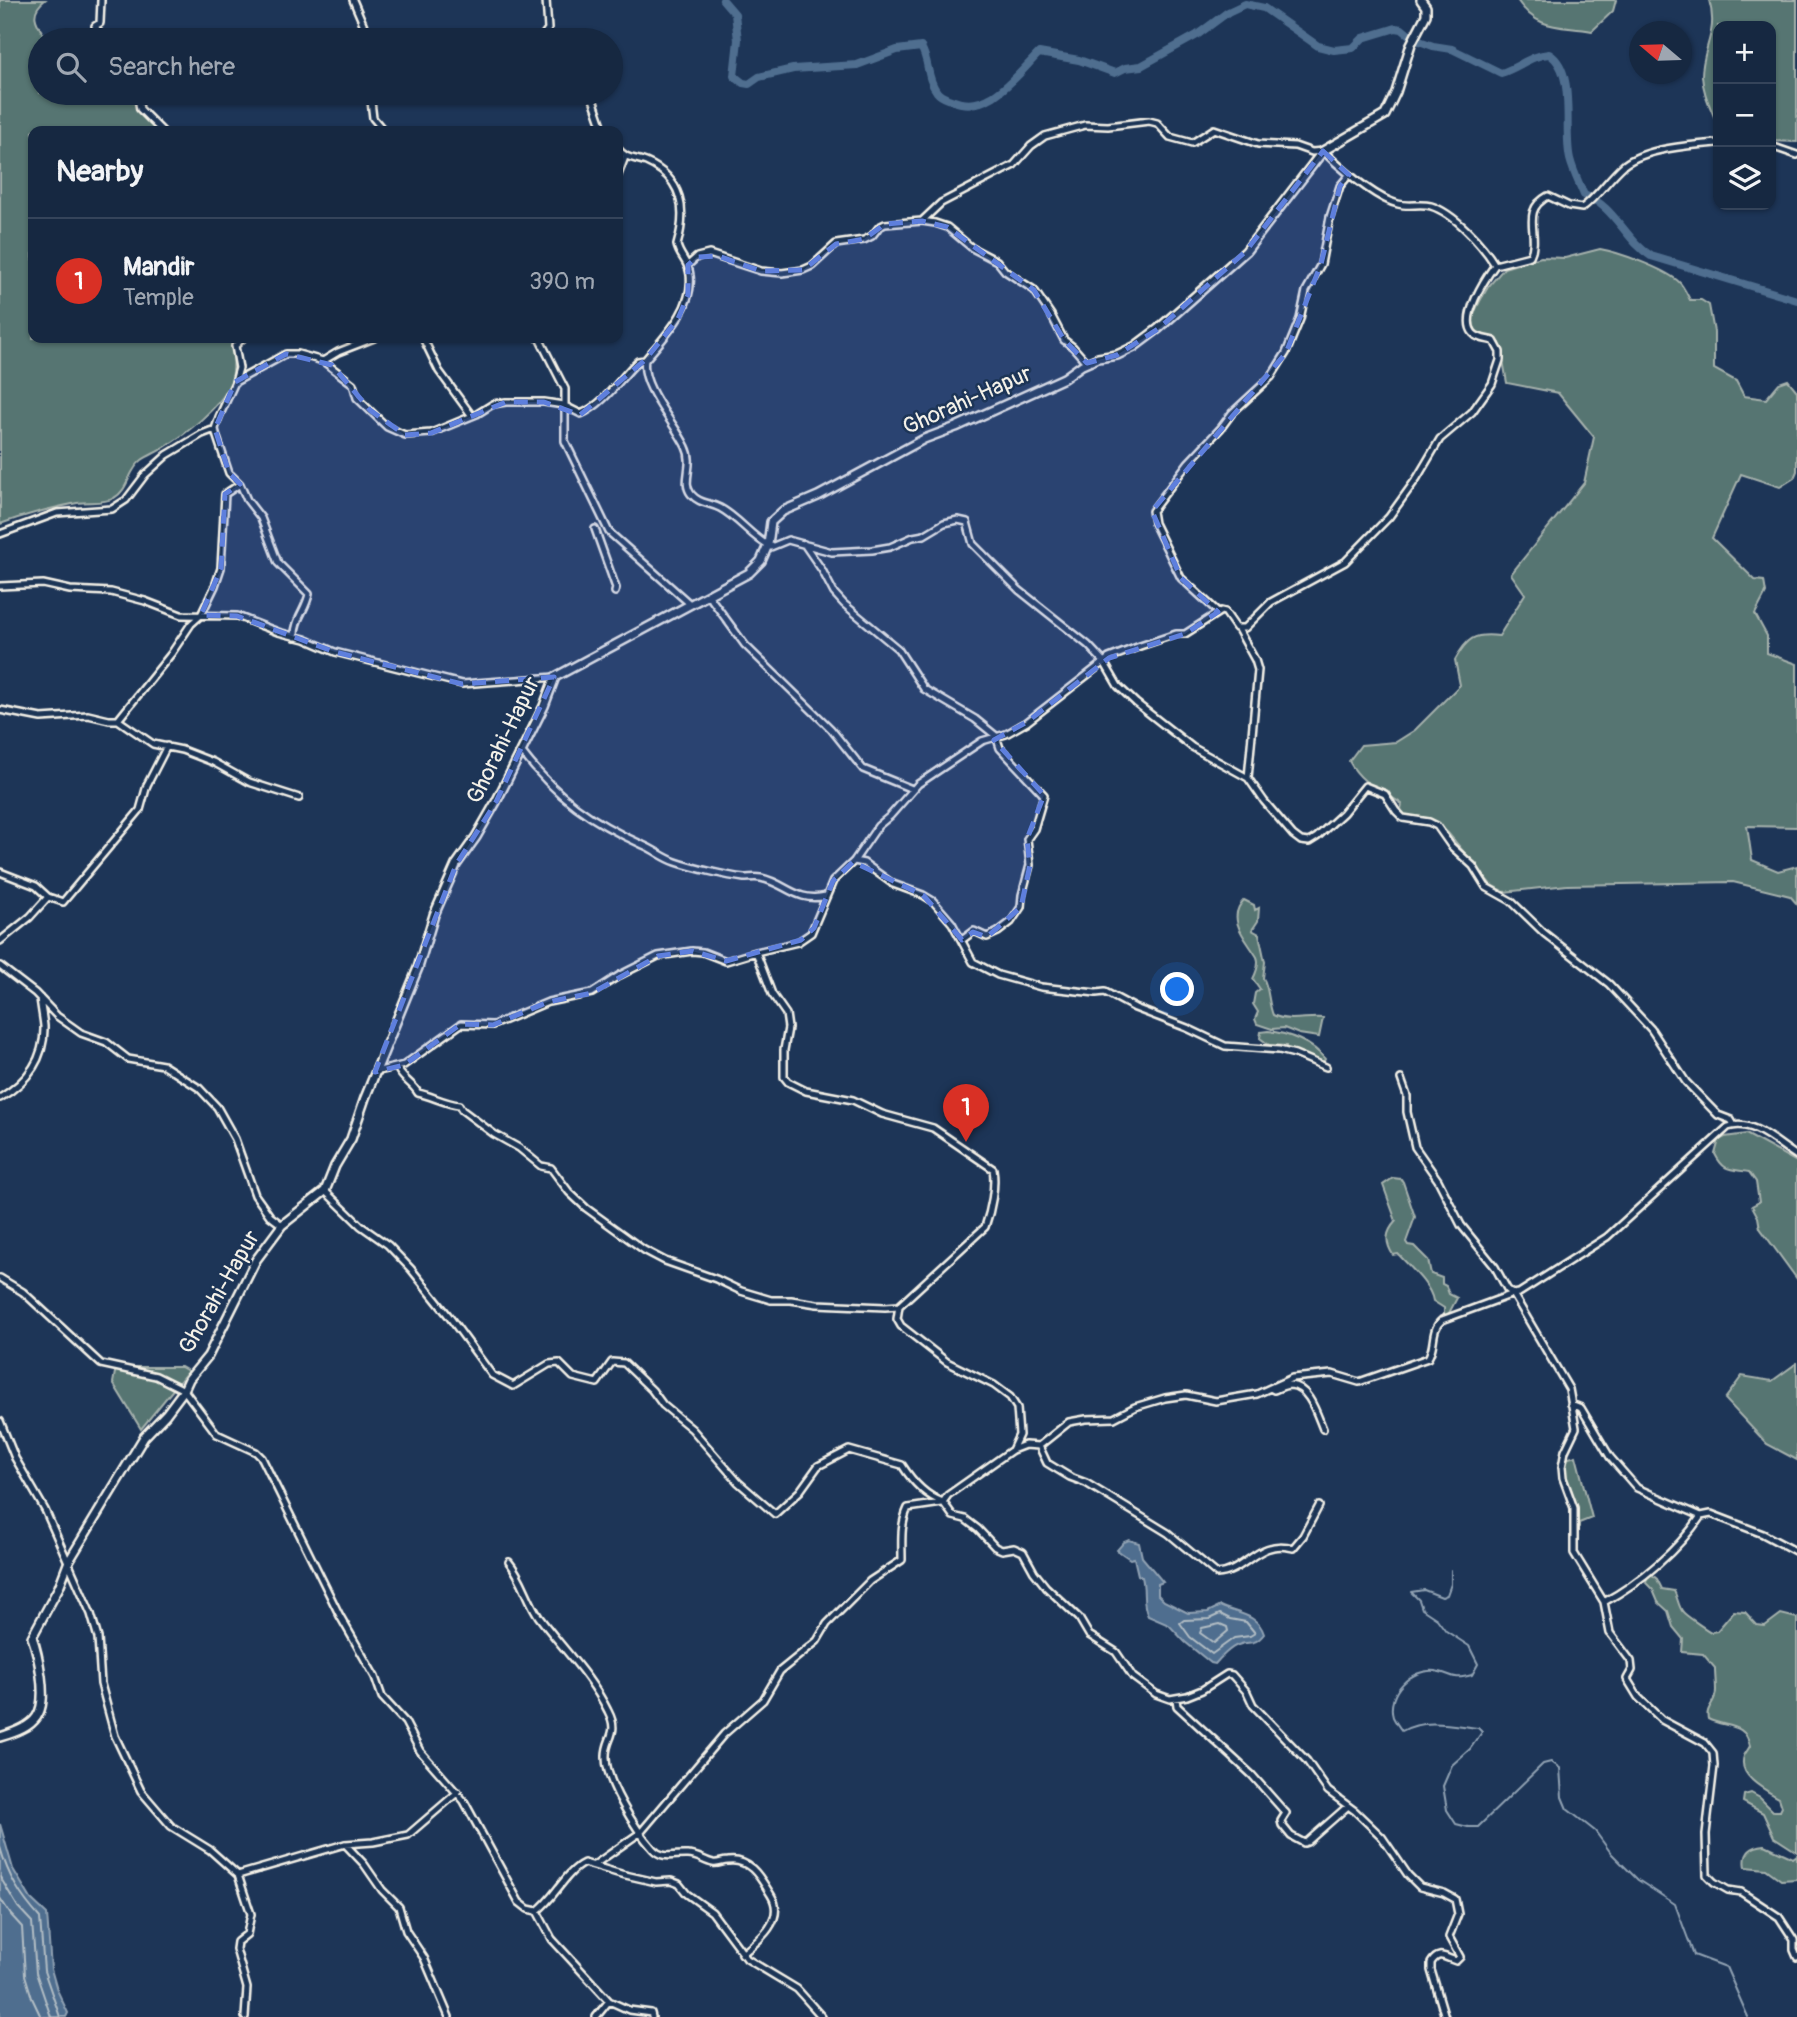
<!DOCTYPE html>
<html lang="en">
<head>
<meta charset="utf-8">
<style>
	:root { --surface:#162841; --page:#1f3048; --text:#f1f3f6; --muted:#9ea6b1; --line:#35445a; --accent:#d93025 }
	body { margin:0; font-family:Pangolin,sans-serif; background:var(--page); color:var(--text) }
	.controls { position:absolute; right:21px; top:21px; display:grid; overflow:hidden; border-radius:14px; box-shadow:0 2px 5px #0004 }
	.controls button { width:63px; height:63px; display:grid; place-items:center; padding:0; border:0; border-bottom:2px solid var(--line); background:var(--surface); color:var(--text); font:35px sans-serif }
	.compass { position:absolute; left:1629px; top:21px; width:63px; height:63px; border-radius:50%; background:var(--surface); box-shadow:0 2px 5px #0004; rotate:289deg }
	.you { position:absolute; left:1178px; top:990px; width:24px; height:24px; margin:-18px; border:5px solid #fff; border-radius:50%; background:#1a73e8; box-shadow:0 0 0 10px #1a73e833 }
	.badge { display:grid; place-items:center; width:46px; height:46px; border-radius:50%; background:var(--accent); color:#fff; font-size:23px; font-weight:700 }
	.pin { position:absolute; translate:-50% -58px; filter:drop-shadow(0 2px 4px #0008) }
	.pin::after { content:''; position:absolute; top:37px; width:24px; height:21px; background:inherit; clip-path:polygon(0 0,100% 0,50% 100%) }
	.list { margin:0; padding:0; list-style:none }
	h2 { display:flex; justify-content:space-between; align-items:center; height:91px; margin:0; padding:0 28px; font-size:30px }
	h2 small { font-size:23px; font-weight:400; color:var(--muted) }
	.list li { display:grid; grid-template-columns:46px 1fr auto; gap:21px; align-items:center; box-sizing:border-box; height:126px; padding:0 28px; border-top:2px solid var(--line) }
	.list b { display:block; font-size:26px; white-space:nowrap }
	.list p { margin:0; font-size:23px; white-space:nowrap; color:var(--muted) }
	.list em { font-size:23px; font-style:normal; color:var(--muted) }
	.icon { flex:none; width:38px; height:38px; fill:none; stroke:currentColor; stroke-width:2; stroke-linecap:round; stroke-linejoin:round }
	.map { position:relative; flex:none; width:1797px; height:2017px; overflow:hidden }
	.search { position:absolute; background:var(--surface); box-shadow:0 2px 5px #0004; left:28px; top:28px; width:595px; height:77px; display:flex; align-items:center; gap:18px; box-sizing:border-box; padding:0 24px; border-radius:38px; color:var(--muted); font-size:26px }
	.panel { position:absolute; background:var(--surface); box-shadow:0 2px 5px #0004; left:28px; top:126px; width:595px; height:217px; border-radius:14px }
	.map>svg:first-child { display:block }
	.green { fill:#577472; stroke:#a6b2ad; stroke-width:2 }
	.water { fill:#4f6e8f; stroke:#91a2b3; stroke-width:2 }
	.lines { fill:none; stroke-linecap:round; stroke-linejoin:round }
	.shore { stroke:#b2bdc4; stroke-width:2 }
	.stream { stroke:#91a2b3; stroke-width:2 }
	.river { stroke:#4f6e8f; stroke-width:8 }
	.street-casing { stroke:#f4f1e8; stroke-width:10 }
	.secondary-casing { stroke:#f4f1e8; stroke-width:12 }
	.street { stroke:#1d3557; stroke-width:5 }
	.secondary { stroke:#1d3557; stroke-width:7 }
	.marked { fill:#5e7fdd; fill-opacity:0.2; stroke:#5e7fdd; stroke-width:5; stroke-dasharray:14 9; stroke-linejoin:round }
	.labels { text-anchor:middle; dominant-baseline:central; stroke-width:5; stroke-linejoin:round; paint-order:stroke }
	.street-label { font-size:23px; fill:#f4f1e8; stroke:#1d3557 }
</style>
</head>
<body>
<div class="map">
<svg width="1797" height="2017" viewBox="0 0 1797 2017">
	<rect width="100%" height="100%" fill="#1d3557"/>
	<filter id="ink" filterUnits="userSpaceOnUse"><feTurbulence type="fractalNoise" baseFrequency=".0143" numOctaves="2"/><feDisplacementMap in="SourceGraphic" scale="14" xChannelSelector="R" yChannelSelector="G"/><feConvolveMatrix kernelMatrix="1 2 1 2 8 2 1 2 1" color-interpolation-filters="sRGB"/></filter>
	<g filter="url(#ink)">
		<path class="green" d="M0,0H45C27,14 38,25 47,40H40V93H133L138,109L166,131H33V338H237C230,353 237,370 230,385C220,407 186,434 165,447C158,452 149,455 142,460C128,470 129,490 114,498C104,504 89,501 77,503C51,508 25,515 0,524Z
			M1517,0H1616L1613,11L1592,31C1560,25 1539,32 1517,0Z
			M1709,0H1797V142L1771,141V26H1718V121L1715,119C1709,104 1703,92 1702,76C1702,47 1719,33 1709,0Z
			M1600,249C1619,252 1664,269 1678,281C1683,285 1687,294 1690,300H1701L1709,305L1714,332V369L1736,381L1744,396L1766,399L1779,383L1788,380L1797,391V471L1794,478L1780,487L1741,474L1712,538L1755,580L1764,581L1766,593L1755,614L1767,636V653L1797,664V827L1747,826L1752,860L1778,871L1797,866V904L1790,896L1733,882L1567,885L1504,892L1491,885L1448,833L1435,823L1405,816L1401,809L1402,804C1380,789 1362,785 1349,761L1361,745L1396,742L1415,730L1460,685L1455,660C1467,638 1474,633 1499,636L1525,594L1511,574L1584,483L1594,437L1558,393L1507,383L1500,343L1471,332L1473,315L1480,301L1488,287L1504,268L1541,257L1565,258Z
			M1244,900L1254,905L1255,910L1259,908L1258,921L1252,930L1259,934L1265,962L1263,978C1269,987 1268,1003 1273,1015C1289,1023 1307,1016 1323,1018L1319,1037L1299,1034L1284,1028L1272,1029L1257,1024L1255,1019L1258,1012L1253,1004L1255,993L1260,989L1253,979C1256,973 1260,964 1257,957C1247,940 1225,919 1244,900Z
			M1268,1031C1288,1033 1313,1043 1325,1059L1322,1064L1315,1059L1286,1050V1046L1269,1045L1260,1038L1261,1032Z
			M1746,1134L1797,1162V1279L1760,1228L1758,1217L1752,1206L1759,1202L1756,1182L1749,1172C1730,1169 1724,1172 1715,1154L1719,1140L1725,1137Z
			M1393,1178L1401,1179L1403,1182L1415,1217L1406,1242L1408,1245L1414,1246L1428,1260L1431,1274L1442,1278V1284L1446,1286L1449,1294L1457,1298L1448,1315H1444V1308L1433,1301C1431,1285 1409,1266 1398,1254L1393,1255C1385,1242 1385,1233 1396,1221L1383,1185Z
			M1797,1363V1460L1767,1444L1725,1399L1742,1376L1772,1381Z
			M116,1367H181L188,1371L141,1429L113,1383Z
			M1576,1456L1592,1518L1579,1523V1527L1575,1529L1577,1516L1562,1474L1565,1459Z
			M1651,1574L1657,1579L1662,1589L1674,1591C1678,1598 1678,1606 1683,1612C1685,1615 1707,1630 1711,1632L1717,1631L1734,1611L1745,1612L1757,1625L1765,1626L1781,1614L1797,1618V1852L1774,1837L1763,1813L1743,1802L1744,1795L1751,1793L1760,1798L1773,1811H1780L1782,1807L1779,1798C1765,1790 1737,1776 1744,1756C1745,1753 1748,1750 1750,1746C1746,1722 1725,1728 1708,1719C1705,1707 1716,1703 1716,1691C1716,1683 1715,1676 1715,1668L1703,1654L1682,1652L1683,1639L1673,1627L1668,1611L1658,1602L1653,1590L1646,1583L1647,1578Z
			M1765,1845L1789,1856L1793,1858L1797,1855V1879L1781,1880L1766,1869L1746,1867C1743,1852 1752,1846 1765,1845Z"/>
		<path class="water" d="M1129,1540L1139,1543L1142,1557L1163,1582L1158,1584V1595L1164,1601L1188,1613L1208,1612L1220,1606C1237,1614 1258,1614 1264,1634C1254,1647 1249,1640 1238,1645C1231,1647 1220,1658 1215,1664L1211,1663L1185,1642L1169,1625L1148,1616C1141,1602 1146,1591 1142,1577L1138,1575L1134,1558L1130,1559L1117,1550L1124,1542Z
			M0,1824L13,1869L31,1899L47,1914L51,1969L57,1990L68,2013L66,2017H0Z"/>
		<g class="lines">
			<path class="shore" d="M1220,1614L1230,1619L1246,1622L1255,1633L1250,1636L1234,1638L1212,1654L1190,1637L1180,1623L1184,1620L1209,1619Z
				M1220,1624L1227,1627L1228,1631L1214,1643L1200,1633L1202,1628Z
				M0,1847C8,1876 20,1896 40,1918L44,1971L60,2017
				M0,1877L18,1907L32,1922L36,1973L51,2017
				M0,1898L11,1915L22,1927L25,1975L32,1998L41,2017"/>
			<path class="stream" d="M1451,1570V1584L1447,1595L1442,1597L1424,1590L1411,1592L1419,1600L1422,1609L1437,1619L1446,1631L1469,1646L1478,1664L1472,1675C1450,1681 1454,1674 1435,1671C1412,1668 1386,1693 1393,1717C1395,1721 1399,1727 1402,1731C1424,1718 1453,1725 1478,1728L1482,1732L1470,1749L1452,1765L1443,1786L1447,1810L1456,1824L1468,1827H1478L1543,1764L1551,1762L1560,1768L1562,1797L1567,1809L1595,1831L1611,1853L1638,1880L1675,1904L1694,1955L1726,1967L1748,2017"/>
			<path class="river" d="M723,0L735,14L738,40L734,76L743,83L749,84L759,77L793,69L857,65L897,50L921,47C930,62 926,78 937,92C941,97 946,98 951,100C989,116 1015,77 1039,53L1079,60L1115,73L1125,68L1141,66L1197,35L1228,12L1245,4L1264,8L1318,46L1334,50L1353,48L1363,38L1396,28L1402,29L1414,39L1433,46L1452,49L1501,73C1518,68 1531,55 1549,54C1577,71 1563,131 1570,159C1573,171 1579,183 1584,195C1614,205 1625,240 1651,256L1797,300"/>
			<g class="street-casing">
				<path id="street" d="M101,0L100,23L95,26L104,40
					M353,0L370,40
					M540,40L548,29L546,0
					M137,93L140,109L162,131
					M370,93L373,118L384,131
					M591,93L604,131
					M1771,146L1797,155
					M618,149C627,160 634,157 646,162C683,178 687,211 677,245C679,256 689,262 690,275C694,308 664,337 645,360C640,386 675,423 686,447C695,465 681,481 691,494C700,504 708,502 720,508C739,518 752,538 771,547L788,540L832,552L872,550L890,547L913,537L924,535L944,523L958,520L967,522L973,544L1019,590L1088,645L1104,662L1118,686L1136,703L1192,747L1248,778
					M618,175L625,157
					M922,221L941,203L1014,165L1031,146L1045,136L1085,125L1108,126L1149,121L1157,123L1170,137L1192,143L1214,129L1258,144L1295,146L1312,152L1323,151C1341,168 1374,198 1398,204C1409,207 1421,203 1431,206C1454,213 1483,245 1495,265
					M688,265L697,257L709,254L761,271L782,273L803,270L812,266L836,244L864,240L872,236L879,227L885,224L922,221L935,223L947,227L972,248L997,261L1005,271L1034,290L1051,315L1064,340L1073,347L1087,363
					M243,338L235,346L239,368L235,382L219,417L215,429L217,437L229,473L240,484L247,500L261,518L278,563L309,594C306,610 294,620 295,637
					M423,338L439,371L472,416
					M539,338L565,389V441L609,532L690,604
					M323,361L338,352L374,338
					M235,382L286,354H298L323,361L353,384L357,398L387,427L405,435L431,433L477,414L493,404L506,402H544L563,405L581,414C606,403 619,379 638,361L645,360
					M595,529L616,588L615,592
					M0,534L57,513L112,509L126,500L145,475L167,455L202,434L215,429
					M804,544L822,570L834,593L844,604L898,649L924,689L975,719L996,736L1000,748L1044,795L1034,829L1027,839L1030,865L1022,895L1021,907L1011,922L998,932L987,937L974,931L962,940
					M0,586L43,584L70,590L111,592L145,601L181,615L237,616L278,632L305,639L335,652L462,684L555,677
					M709,596L745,645L831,729L863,769L912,789
					M1218,612L1181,578L1154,523L1152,511L1188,463L1221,428L1232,413L1271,377L1286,353L1300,319L1306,291L1321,264L1330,217L1340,186L1349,175
					M1238,629L1255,660L1258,670L1248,778L1264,801L1293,835L1301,841L1309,842L1317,837L1343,813L1365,786L1385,794L1396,811L1403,818L1429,822L1437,826L1451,846L1473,866L1486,887L1511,901L1544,933L1609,984L1651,1029L1686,1082L1718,1115L1731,1120L1734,1125
					M0,710L41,718L88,715L109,720H118L153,744L182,750L213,762L249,782L299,798
					M118,720L171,654L191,624L201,615L215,586L221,568L225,494L240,484
					M521,751C556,797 592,822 643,845C655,850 664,858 676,862C693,868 728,876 744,878C750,878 755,877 761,878C786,883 796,903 826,896
					M854,861L864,863L893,884L923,895L933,901L952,923L973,962L998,975L1041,987L1096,993L1105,992L1135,1008L1187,1028L1225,1046L1279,1050L1295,1054L1326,1067
					M0,872L36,886L48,897
					M0,941L30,917L48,897L63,902L140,810L147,785L167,746
					M0,966L35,993L57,1016L81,1033L106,1042L128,1059L163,1065L199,1088L217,1107L235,1139L255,1195L270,1216L282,1225
					M397,1067C400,1078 413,1083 418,1093C432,1096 446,1104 459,1105L462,1110L494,1134L519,1148L541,1166L551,1168L569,1192L586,1208L644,1250L665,1261L716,1279L741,1291L771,1300H791L817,1304L885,1307L899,1306
					M375,1072L404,1065L461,1024L493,1025L548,1002L592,993L620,975L658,956L692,951L703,952L726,961L756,952
					M0,1098C27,1082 45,1059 44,1026C43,1017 41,1007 40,998
					M1797,1156C1777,1144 1753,1118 1728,1127L1607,1237L1519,1293L1513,1294L1569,1389L1576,1428L1565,1451L1562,1467L1563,1478L1574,1508V1553L1604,1602L1610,1633L1631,1661L1632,1670L1627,1679L1638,1697L1662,1720L1705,1743L1713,1753L1714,1766L1706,1834L1707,1875L1714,1882L1728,1890L1741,1892L1779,1917L1794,1940V1950L1797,1957
					M325,1191L361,1226L388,1245L411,1269L448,1315L492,1375L513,1386L549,1364L559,1363L573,1377L597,1383L612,1362L624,1363L652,1390L663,1405L692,1429L738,1482L775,1514L800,1491L818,1466L849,1450L902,1465C912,1481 926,1496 943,1502
					M0,1278L23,1292L101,1364L156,1376L184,1390L217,1434L256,1452L262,1458L340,1616L375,1677L382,1697L405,1722L420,1751L464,1801L519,1902L528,1909L537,1911C555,1898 565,1872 584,1863L621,1874L656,1882L671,1881L679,1884L687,1894L712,1912L747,1959L797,1989L822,2017
					M1270,1388L1274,1390C1279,1388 1285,1385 1290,1385C1309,1386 1317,1415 1323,1429
					M1571,1404L1581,1408L1610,1457L1637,1488L1701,1516L1711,1514L1763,1534L1797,1552
					M0,1421L15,1458L45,1510L91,1614L98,1638L101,1684L115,1736L141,1791L171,1826L210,1850L238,1875L251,1914L247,1934L237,1942L236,1949L247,1988L245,2017
					M1039,1446L1069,1422L1086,1419L1114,1418L1135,1407L1165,1398L1186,1395L1216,1401L1257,1394L1292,1378L1332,1374L1359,1382L1428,1358C1436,1346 1430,1330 1442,1320L1513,1294L1507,1289L1495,1267L1461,1225L1438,1180L1415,1147L1407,1112V1096L1401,1079
					M1012,1450L1025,1445L1039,1446L1047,1463L1070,1477L1086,1483L1168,1533L1217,1574C1245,1573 1258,1538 1293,1548L1303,1536L1319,1506
					M509,1562C523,1579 527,1600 539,1617C562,1648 591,1676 608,1711C620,1734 606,1737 606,1756C605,1781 636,1830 653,1849C663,1860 675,1854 688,1855C697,1855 704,1861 713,1863C719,1864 722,1861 728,1861C751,1858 761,1879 771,1895C786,1919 760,1940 742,1954
					M1604,1602C1641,1582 1678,1550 1701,1516
					M1176,1699L1177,1706L1252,1775L1283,1810L1286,1813L1281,1821L1282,1825L1291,1836L1304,1843L1307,1842L1348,1806
					M345,1844L364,1864L382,1890L399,1907L406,1931L424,1958L449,2017
					M594,1865L641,1832L724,1734L763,1700L780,1671L817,1641L827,1624L870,1581L902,1560C902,1541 900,1525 908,1508L942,1503
					M238,1875L345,1844L373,1842L408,1835L458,1792
					M537,1911L552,1939L609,2001L629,2010L651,2013L652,2017
					M596,2017L609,2001
					M1445,2017L1431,1970V1963C1439,1950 1445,1958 1456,1961L1460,1957L1449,1937L1458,1914L1455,1899L1444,1893L1420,1887L1408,1875L1382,1837L1355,1811L1328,1791L1307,1761L1253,1705L1247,1692L1232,1675L1227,1674L1202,1690L1187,1696L1170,1699L1156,1694L1133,1677L1116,1652L1089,1635L1079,1618L1046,1587L1034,1572L1023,1552L1014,1548L1002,1550L995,1547L978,1529L965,1519L953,1516L943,1502L948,1495L1012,1450L1019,1435L1017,1408L1010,1397L994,1385L947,1362L901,1326L897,1319L899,1306L985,1227C991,1210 996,1186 993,1169L933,1128L882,1114L853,1100L806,1091L788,1082L784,1077V1050L788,1028L786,1014L772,994L756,952L798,942L811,933L833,881L854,861L878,826L890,816L918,784L982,741L1006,734L1027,722L1109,658L1140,646L1176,634H1185L1221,611L1225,612L1236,628H1245L1271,602L1345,562L1389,517L1417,478L1440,439L1472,412L1492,384L1500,360V352L1494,341C1487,339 1478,339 1473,333C1460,317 1485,279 1495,265L1530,256C1541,234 1519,212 1548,196L1569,206L1582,208C1597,197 1609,178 1624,165C1645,148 1692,145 1718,143"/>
			</g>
			<g class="secondary-casing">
				<path id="secondary" d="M0,1737C38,1726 46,1715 41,1676C39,1662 37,1650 32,1637L59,1587L69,1561L144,1437L166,1414L184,1390L189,1379L208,1356L256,1260L282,1225L325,1191L335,1166L351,1139L365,1098L418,968L434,915L456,865L476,837L496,802L544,706L555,677L749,573L761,561L768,545L771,522L783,511L818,496L924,439L956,427L1064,378L1082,365L1098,358L1117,355L1134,347L1158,329L1246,251L1323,151L1385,115L1396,92L1411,44L1426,15V7L1421,0"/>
			</g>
			<use href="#street" class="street"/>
			<use href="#secondary" class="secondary"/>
		</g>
	</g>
	<path class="marked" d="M1323,151L1349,175L1340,186L1321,264L1286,353L1152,511L1181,578L1218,612L1185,634L1109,658L1027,722L994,740L1044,795L1027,839L1030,865L1021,907L987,937L973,932L962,940L923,895L853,862L833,881L814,928L801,940L726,961L692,951L658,956L592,993L548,1002L493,1025L461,1024L404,1065L375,1072L456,865L496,802L554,677L462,684L335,652L237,616L201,615L221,568L225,494L240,484L229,473L215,429L235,382L286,354L332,365L370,410L405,435L431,433L506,402H544L580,415L645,360L678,319L688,295V265L697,257L718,256L761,271L803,270L836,244L864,239L885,224L922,221L947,227L1034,290L1064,340L1087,363L1117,355L1158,329L1246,251Z"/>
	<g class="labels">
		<g class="street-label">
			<text transform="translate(967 400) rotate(-24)">Ghorahi-Hapur</text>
			<text transform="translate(503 740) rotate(-64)">Ghorahi-Hapur</text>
			<text transform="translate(219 1292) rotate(-60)">Ghorahi-Hapur</text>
		</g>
	</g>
</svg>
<div class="controls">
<button>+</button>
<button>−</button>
<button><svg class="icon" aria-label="layers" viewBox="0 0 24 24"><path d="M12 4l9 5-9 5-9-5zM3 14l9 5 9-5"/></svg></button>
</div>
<svg class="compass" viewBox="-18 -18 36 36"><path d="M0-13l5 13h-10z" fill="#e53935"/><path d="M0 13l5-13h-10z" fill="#9ea6b1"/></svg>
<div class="you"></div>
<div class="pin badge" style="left:966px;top:1142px">1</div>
<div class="search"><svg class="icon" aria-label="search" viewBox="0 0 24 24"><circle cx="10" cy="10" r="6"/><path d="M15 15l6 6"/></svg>Search here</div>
<section class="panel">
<h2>Nearby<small></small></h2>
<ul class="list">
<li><span class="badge">1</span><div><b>Mandir</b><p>Temple</p></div><em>390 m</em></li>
</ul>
</section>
</div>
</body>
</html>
